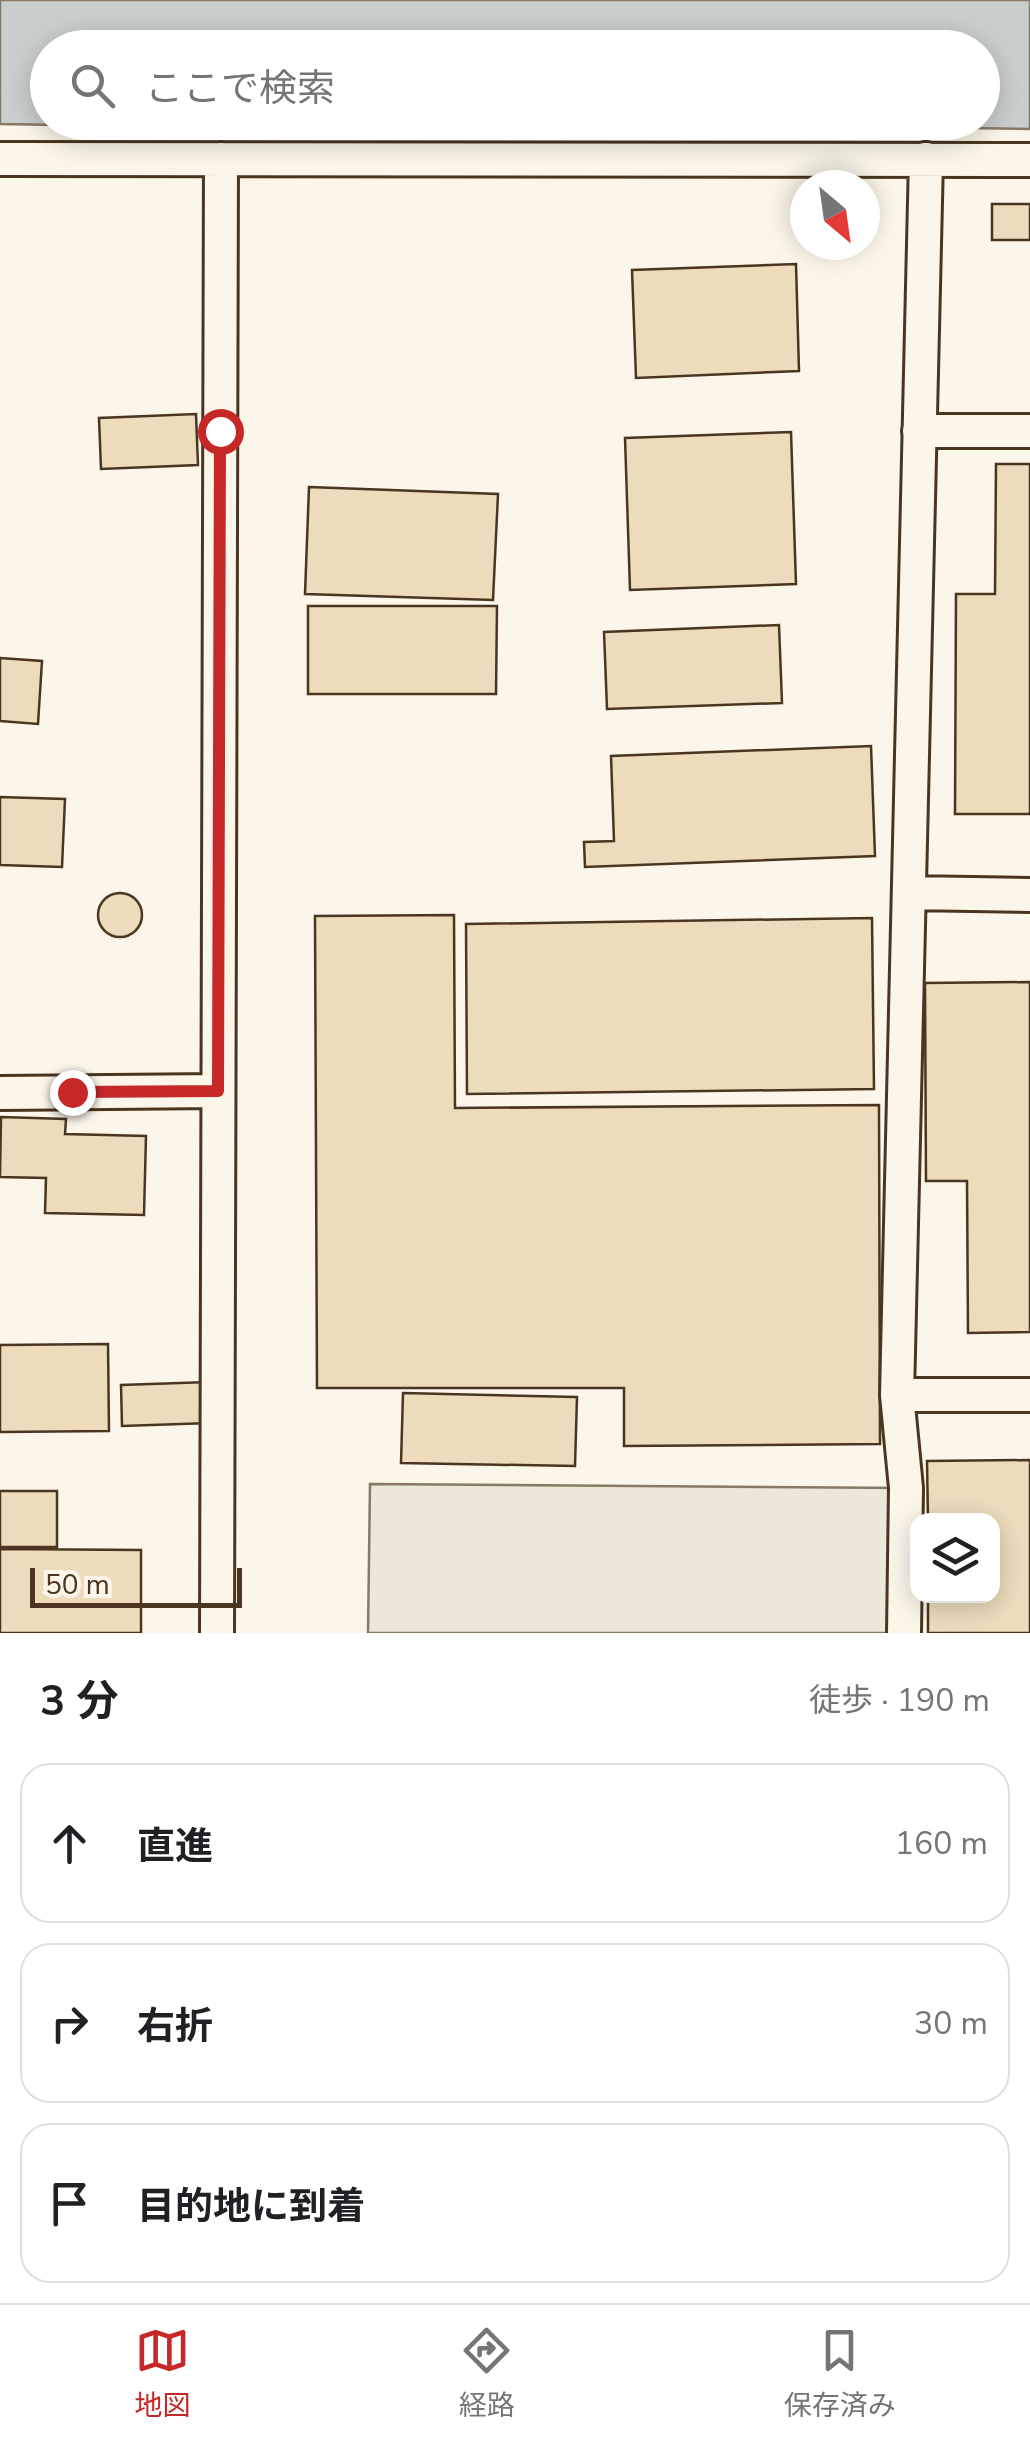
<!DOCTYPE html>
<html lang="ja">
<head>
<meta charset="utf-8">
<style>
	:root { --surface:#fff; --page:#f6f6f6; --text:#202124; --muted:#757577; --line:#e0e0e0; --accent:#c62828 }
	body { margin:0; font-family:"Nunito Sans","Noto Sans JP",sans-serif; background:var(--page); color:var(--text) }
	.controls { position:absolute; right:30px; bottom:30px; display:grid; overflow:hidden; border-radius:20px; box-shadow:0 5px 25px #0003 }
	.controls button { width:90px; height:90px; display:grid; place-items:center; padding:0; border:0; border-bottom:2px solid var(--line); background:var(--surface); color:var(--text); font:50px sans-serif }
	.compass { position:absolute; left:790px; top:170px; width:90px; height:90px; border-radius:50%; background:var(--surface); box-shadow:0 5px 25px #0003; rotate:151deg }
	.scale { position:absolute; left:30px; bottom:25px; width:212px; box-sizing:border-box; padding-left:10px; border:5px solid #4a3520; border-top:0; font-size:28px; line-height:35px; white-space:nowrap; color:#4a3520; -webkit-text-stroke:8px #fbf6e9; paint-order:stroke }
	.stop { position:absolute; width:30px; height:30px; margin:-22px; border:8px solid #c62828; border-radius:50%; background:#fff }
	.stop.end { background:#c62828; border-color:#fff; box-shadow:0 2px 10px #0008 }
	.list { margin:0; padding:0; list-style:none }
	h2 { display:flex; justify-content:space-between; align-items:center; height:130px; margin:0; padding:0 40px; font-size:42px }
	h2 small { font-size:32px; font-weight:400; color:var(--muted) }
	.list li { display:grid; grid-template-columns:65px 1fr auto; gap:30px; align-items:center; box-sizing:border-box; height:160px; margin:0 20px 20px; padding:0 20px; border:2px solid var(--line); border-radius:30px }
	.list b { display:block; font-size:38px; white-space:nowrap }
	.list em { font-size:32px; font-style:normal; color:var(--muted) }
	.icon { flex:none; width:55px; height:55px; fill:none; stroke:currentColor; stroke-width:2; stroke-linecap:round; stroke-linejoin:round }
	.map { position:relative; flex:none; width:1030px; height:1633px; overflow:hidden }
	.search { position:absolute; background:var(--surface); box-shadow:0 5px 25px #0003; left:30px; right:30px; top:30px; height:110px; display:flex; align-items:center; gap:25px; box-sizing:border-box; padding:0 35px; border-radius:55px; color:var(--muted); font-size:38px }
	.sheet { height:670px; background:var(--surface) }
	nav { display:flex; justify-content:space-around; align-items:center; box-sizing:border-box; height:140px; border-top:2px solid var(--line); background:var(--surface); font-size:28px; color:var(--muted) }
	nav a { display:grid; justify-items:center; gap:5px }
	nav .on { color:var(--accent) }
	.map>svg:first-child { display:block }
	.parking { fill:#ede7d9; stroke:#887966; stroke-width:2.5 }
	.water { fill:#c9cecd; stroke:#887966; stroke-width:2.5; fill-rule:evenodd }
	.building { fill:#ecdcbc; stroke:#4a3520; stroke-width:2.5 }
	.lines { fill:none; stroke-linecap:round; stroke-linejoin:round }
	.minor-casing { stroke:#4a3520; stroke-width:38 }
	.minor { stroke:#fbf6e9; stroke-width:32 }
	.route { stroke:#c62828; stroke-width:12 }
</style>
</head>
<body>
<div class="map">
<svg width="1030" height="1633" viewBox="0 0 1030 1633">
	<rect width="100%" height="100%" fill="#fbf6e9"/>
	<path class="parking" d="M370,1484L906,1488L904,1633H368Z"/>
	<path class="water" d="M0,0H1030V129L636,123L557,133L0,124ZM48,48H982V122H48Z"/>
	<path class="building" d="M992,204H1030V240H992Z
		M796,264L799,371L636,378L632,270Z
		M196,414L198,465L101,469L99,418Z
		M791,432L796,584L630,590L625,438Z
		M996,464H1030V814H955L956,594H995Z
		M309,487L498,494L493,600L305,594Z
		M308,606H497L496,694H308Z
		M779,625L782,703L607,709L604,632Z
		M0,658L42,661L38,724L0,721Z
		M871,746L875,856L585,867L584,842L614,841L611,756Z
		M0,797L65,799L62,867L0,865Z
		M98 915a22 22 0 1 1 44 0a22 22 0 1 1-44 0Z
		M454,915L455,1108L879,1105L880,1444L624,1446V1388H317L315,916Z
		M872,918L874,1089L467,1094L466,924Z
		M1030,982V1332L968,1333L967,1181H926L925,983Z
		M1,1117L66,1119L65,1134L146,1136L144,1215L45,1213L46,1178L0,1177Z
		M108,1344L109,1431L0,1432V1345Z
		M209,1382L210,1423L122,1426L121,1385Z
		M403,1393L577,1397L575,1466L401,1463Z
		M1030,1460V1633H928V1596H992V1520H928L927,1461Z
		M0,1491H57V1547H0Z
		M0,1549L141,1550V1633H0Z"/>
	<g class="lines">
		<g class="minor-casing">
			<path id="minor" d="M0,159L1030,160
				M919,431H1030
				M909,893L1030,895
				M0,1093L218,1091
				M897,1395H1030
				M217,1633L221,159
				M904,1633L906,1488L897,1395L926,159"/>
		</g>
		<use href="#minor" class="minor"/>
	</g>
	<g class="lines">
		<path class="route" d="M72,1092L218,1091L220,431"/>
	</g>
</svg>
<div class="controls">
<button><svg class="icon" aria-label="layers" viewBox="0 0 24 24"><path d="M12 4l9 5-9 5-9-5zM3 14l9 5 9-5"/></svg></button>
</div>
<svg class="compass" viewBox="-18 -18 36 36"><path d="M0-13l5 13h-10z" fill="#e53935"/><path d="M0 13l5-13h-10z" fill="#757577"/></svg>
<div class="scale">50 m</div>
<div class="stop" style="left:220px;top:431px"></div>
<div class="stop end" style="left:72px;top:1092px"></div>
<div class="search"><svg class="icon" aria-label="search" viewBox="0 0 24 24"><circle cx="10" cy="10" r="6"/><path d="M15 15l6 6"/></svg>ここで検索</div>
</div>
<section class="sheet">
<h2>3 分<small>徒歩 · 190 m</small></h2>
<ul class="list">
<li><svg class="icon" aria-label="ahead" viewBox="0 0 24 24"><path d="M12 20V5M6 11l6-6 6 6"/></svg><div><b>直進</b></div><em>160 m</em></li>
<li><svg class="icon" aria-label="right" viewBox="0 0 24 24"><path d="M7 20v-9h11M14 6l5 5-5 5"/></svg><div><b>右折</b></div><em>30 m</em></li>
<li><svg class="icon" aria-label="arrive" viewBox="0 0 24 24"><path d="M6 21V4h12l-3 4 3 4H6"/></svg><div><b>目的地に到着</b></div></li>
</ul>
</section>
<nav>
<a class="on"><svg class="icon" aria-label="map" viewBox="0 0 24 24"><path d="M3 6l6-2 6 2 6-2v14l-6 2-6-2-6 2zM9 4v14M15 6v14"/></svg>地図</a>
<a><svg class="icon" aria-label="directions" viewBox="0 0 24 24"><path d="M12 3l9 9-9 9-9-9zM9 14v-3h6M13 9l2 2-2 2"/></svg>経路</a>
<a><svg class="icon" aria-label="saved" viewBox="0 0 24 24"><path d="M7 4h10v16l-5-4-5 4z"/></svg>保存済み</a>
</nav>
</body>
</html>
